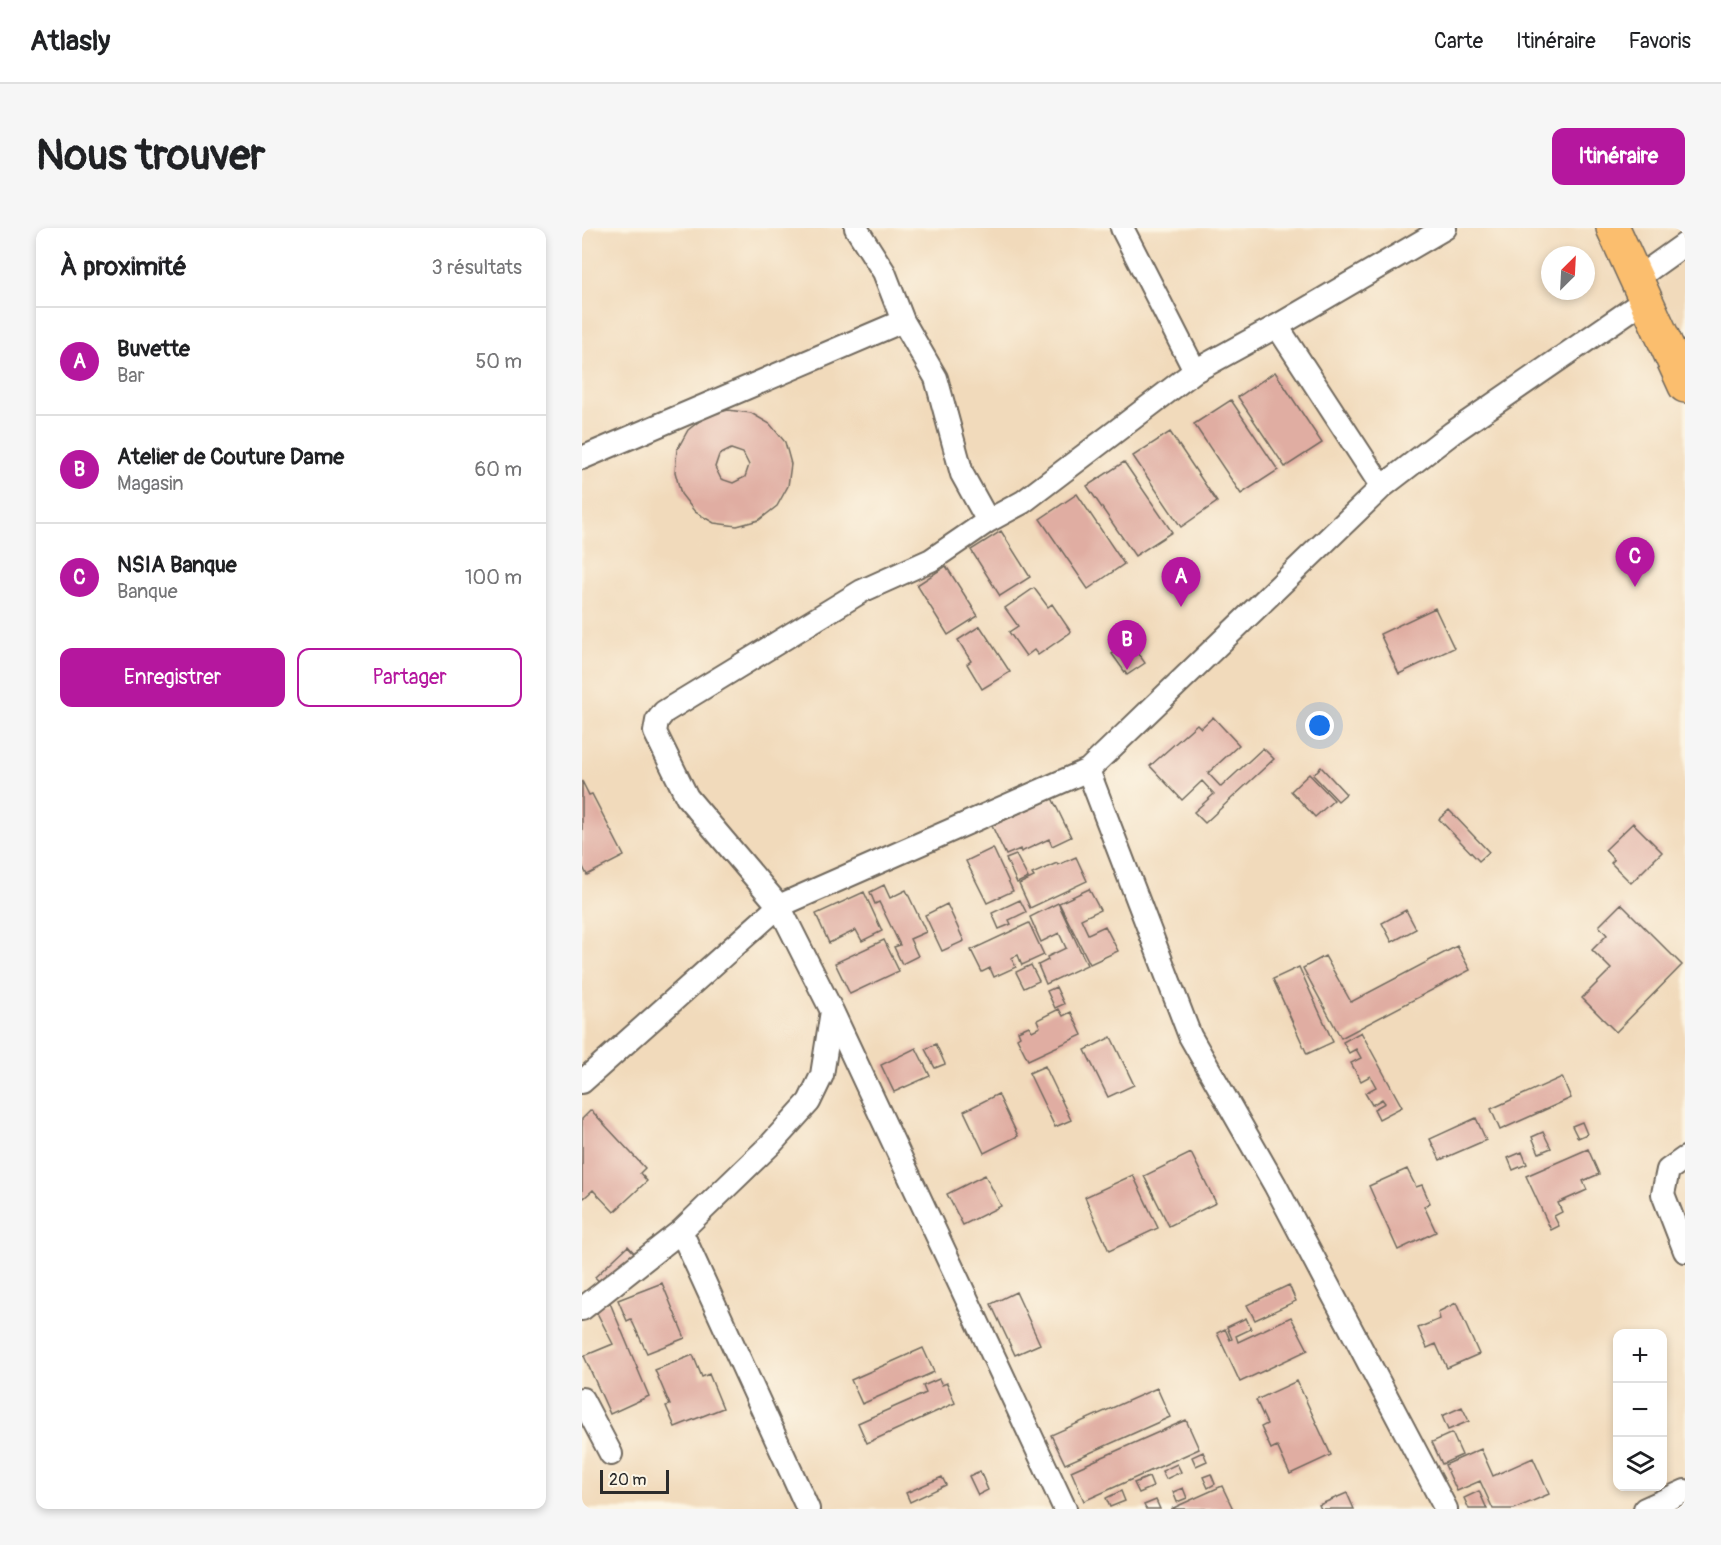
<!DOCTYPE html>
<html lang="fr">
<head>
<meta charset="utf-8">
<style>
	:root { --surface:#fff; --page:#f6f6f6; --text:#202124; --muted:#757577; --line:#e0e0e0; --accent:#b5179e }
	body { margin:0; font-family:Pangolin,sans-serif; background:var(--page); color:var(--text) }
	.controls { position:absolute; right:18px; bottom:18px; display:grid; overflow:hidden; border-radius:12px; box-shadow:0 3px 9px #0003 }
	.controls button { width:54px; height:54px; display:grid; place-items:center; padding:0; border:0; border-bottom:2px solid var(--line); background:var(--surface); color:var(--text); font:30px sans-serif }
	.compass { position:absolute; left:959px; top:18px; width:54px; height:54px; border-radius:50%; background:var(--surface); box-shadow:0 3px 9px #0003; rotate:24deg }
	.scale { position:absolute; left:18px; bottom:15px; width:69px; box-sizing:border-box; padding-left:6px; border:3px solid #2b2b2b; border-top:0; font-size:16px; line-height:21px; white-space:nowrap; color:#2b2b2b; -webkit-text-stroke:4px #fcf5e5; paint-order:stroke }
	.you { position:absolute; left:738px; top:498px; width:21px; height:21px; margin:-15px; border:4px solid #fff; border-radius:50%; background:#1a73e8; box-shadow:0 0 0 9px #1a73e833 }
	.badge { display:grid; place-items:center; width:39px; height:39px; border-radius:50%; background:var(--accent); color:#fff; font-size:20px; font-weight:700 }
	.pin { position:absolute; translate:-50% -50px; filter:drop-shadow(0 2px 3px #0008) }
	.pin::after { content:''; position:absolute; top:32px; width:21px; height:18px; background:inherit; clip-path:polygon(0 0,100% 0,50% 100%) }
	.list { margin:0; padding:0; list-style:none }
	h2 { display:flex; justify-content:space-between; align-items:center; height:78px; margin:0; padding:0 24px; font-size:26px }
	h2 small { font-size:20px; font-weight:400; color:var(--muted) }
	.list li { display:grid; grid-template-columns:39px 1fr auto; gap:18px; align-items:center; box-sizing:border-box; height:108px; padding:0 24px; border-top:2px solid var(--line) }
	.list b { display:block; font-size:22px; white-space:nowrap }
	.list p { margin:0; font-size:20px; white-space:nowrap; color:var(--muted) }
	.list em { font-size:20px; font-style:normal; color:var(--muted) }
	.actions { display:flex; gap:12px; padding:18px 24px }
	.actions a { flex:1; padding:14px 0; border:2px solid var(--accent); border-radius:12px; text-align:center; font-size:21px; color:var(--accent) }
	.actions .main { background:var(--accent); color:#fff }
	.icon { flex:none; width:33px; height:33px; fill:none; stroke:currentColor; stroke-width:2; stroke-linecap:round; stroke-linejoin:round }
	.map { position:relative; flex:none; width:1103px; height:1281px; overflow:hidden; border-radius:12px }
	header { display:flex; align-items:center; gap:36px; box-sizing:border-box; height:84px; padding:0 30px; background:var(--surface); border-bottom:2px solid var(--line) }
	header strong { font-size:28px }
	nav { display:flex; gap:33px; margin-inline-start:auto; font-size:21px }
	.intro { display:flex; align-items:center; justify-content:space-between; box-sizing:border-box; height:144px; padding:0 36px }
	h1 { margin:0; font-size:42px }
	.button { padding:15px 27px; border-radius:12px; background:var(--accent); color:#fff; font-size:21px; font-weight:700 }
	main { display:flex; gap:36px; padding:0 36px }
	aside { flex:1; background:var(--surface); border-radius:12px; box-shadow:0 3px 9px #0003 }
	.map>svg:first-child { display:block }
	.building { fill:#e0ada2; fill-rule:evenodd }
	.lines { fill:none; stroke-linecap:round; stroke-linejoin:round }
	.street-casing { stroke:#70685d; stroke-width:26 }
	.primary-casing { stroke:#70685d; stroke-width:36 }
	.street { stroke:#fff; stroke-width:22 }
	.primary { stroke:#fbbe6e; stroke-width:33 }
</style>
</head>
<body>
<header>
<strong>Atlasly</strong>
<nav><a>Carte</a><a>Itinéraire</a><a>Favoris</a></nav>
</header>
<div class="intro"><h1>Nous trouver</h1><a class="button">Itinéraire</a></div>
<main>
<aside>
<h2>À proximité<small>3 résultats</small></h2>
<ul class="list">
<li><span class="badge">A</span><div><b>Buvette</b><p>Bar</p></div><em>50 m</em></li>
<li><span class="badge">B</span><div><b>Atelier de Couture Dame</b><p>Magasin</p></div><em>60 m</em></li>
<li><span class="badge">C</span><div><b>NSIA Banque</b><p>Banque</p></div><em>100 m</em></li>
</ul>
<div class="actions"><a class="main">Enregistrer</a><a>Partager</a></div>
</aside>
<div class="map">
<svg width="1103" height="1281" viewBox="0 0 1103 1281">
	<rect width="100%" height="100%" fill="#fcf5e5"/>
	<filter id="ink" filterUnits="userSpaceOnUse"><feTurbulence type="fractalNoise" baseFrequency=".0167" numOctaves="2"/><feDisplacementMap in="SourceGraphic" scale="12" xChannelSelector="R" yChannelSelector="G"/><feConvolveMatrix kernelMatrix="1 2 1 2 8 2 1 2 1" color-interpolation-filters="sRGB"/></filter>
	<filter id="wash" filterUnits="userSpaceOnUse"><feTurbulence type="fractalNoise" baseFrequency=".008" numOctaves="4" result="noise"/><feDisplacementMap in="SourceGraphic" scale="24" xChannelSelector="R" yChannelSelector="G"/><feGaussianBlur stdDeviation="1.35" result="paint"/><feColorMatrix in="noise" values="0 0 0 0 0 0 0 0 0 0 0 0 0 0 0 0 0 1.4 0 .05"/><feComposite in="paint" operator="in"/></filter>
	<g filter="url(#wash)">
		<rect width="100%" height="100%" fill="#f1dabb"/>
		<g id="blocks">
			<path class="building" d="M693,144L740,215L703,239L656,169Z
				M649,172L696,242L659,266L612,196Z
				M146,182L169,185L188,196L203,214L209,236L206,258L195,278L177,292L155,298L132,295L113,284L99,266L93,244L95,222L106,202L124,188ZM149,221L161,225L167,237L163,249L151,255L139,251L133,239L137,227Z
				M588,204L635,274L599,299L551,228Z
				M542,234L590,304L553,328L505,258Z
				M495,266L542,336L506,361L458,291Z
				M419,303L448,349L418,368L389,322Z
				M364,338L396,388L366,407L335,357Z
				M452,360L466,379L470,376L489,404L456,427L452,422L444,428L427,404L436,398L423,380Z
				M853,380L872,420L817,446L798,406Z
				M398,398L428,444L400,461L385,436L389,433L376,412Z
				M548,414L563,435L545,447L530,426Z
				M631,489L657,517L626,545L639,559L681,520L692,531L623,595L612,584L632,566L620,553L600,572L568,538L615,496L619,500Z
				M739,539L764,566L756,573L731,547Z
				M727,546L752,572L733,589L709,563Z
				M0,553L7,567L10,566L42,628L5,647L0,637Z
				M470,570L489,609L470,618L467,611L439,624L438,621L424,627L410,598Z
				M867,582L907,624L897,633L857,591Z
				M1051,595L1080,624L1049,655L1029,635L1032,632L1023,622Z
				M411,620L431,663L405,675L384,633Z
				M434,627L446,650L435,655L424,631Z
				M494,629L505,653L448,680L437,656L452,649L450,646L475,635L476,637Z
				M302,657L308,670L324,662L344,704L328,711L336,728L320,736L312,719L318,717L297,674L293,676L288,664Z
				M507,661L518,682L499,691L506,706L523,698L536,723L508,736L477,675Z
				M282,664L300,703L280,713L274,702L247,715L234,686Z
				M438,672L444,684L427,692L429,696L417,701L410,685Z
				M476,675L505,737L464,756L456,737L466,732L465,729L484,720L477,705L459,714L448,689Z
				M365,676L382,713L360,723L343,687Z
				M1039,676L1100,737L1034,804L1000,770L1029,741L1010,722L1025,707L1017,698Z
				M824,682L834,701L810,714L800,695Z
				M447,695L462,727L440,737L436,727L429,730L434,739L412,749L408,740L400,744L389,722Z
				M302,712L317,743L268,766L253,735Z
				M875,718L888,742L759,810L721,740L743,728L769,774Z
				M449,737L457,753L442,760L434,744Z
				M717,739L751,814L725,826L691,751Z
				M474,759L482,776L473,780L465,763Z
				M477,781L481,788L489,784L500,807L446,832L435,810L438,808L436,803L447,798L450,803L458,799L455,792Z
				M779,804L820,879L797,891L792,881L803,875L800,871L790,877L783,865L794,859L788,848L779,853L769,835L779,830L774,821L767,825L761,814Z
				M529,809L552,857L526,869L503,822Z
				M354,816L363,836L353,840L343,821Z
				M334,820L348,848L312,864L299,837Z
				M463,838L489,892L473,899L447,845Z
				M980,849L989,870L918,902L909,881Z
				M416,866L436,908L402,925L382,883Z
				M9,882L63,940L58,945L65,953L32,984L11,962L2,970L0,968V891Z
				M894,890L904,912L858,932L848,911Z
				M1000,894L1005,906L996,910L990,898Z
				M961,904L969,920L957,925L950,909Z
				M1006,921L1017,946L1001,953L1005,962L976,975L980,984L972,988L977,998L969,1002L944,948Z
				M940,924L945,936L931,942L926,930Z
				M609,925L634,975L587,998L562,948Z
				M825,941L834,959L840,957L848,975L842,978L854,1004L816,1022L787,958Z
				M403,947L419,978L381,997L365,966Z
				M551,947L576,1000L527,1023L503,969Z
				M46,1018L55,1028L22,1059L13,1049Z
				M80,1055L103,1110L65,1125L49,1091L45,1093L36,1072Z
				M707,1057L714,1073L673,1092L665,1077Z
				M434,1064L458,1116L433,1127L409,1076Z
				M28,1075L67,1168L28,1186L2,1128L31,1116L12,1079Z
				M874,1075L897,1126L865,1140L854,1116L845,1120L836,1100L858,1091L856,1084Z
				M709,1089L726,1122L658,1154L635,1105L643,1101L648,1112L650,1111L645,1099L664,1090L669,1101L654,1108L656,1114Z
				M341,1120L352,1144L280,1176L269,1152Z
				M111,1127L120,1149L127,1146L141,1180L93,1199L84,1178L88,1177L73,1142Z
				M357,1151L360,1157L365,1155L373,1175L285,1215L276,1195L344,1165L341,1158Z
				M715,1153L749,1227L708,1246L695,1218L689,1221L679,1199L685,1196L674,1172Z
				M575,1160L588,1189L483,1236L469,1207Z
				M880,1179L887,1193L866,1202L860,1188Z
				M604,1192L617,1221L502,1273L489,1243Z
				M870,1205L880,1227L860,1236L850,1214Z
				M899,1221L911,1248L951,1230L967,1266L932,1281H911L898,1253L875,1263L863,1237Z
				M621,1224L625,1233L614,1238L610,1229Z
				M595,1236L599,1244L584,1251L580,1243Z
				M398,1243L406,1262L396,1267L387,1248Z
				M629,1246L633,1256L626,1260L621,1249Z
				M360,1249L364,1257L328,1274L324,1265Z
				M567,1249L571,1259L557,1265L552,1255Z
				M640,1258L651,1281H589Z
				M601,1260L605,1270L595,1274L591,1264Z
				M539,1263L543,1273L528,1279L524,1270Z
				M897,1263L905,1281H887L882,1270Z
				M765,1265L772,1281H739L737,1277Z
				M574,1272L578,1281H564L562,1277Z"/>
		</g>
	</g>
	<g filter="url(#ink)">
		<use href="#blocks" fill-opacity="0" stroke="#70685d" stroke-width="1.5"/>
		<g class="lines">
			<g class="street-casing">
				<path id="street" d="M274,0L302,44L321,93L354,150L380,246L406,293L441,274L613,143L695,98L863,0
					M540,0L613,143
					M1054,51L1103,16
					M695,98L800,259
					M0,230L321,93
					M406,293L349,332L280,363L82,484L75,493L73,504L105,569L197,678L250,783L483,1281
					M506,542L608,808L693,957L864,1281
					M0,854L197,678L506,542L800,259L870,205L1063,72
					M1103,930L1086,942L1081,966L1103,1023
					M99,1003L226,1281
					M0,1081L99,1003L189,916L227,874L240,847L250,783
					M0,1171L29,1226
					M1063,1281L1103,1263"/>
			</g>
			<g class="primary-casing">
				<path id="primary" d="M1031,0L1103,158"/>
			</g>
			<use href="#street" class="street"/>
			<use href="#primary" class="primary"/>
		</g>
	</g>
</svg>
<div class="controls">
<button>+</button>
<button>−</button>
<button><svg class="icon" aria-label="layers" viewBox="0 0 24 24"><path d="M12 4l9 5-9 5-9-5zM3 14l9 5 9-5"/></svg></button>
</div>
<svg class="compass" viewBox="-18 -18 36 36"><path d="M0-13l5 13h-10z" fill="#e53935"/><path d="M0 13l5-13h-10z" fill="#757577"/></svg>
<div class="scale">20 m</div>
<div class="you"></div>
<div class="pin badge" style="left:599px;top:379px">A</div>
<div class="pin badge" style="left:545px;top:442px">B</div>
<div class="pin badge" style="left:1053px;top:359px">C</div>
</div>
</main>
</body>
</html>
